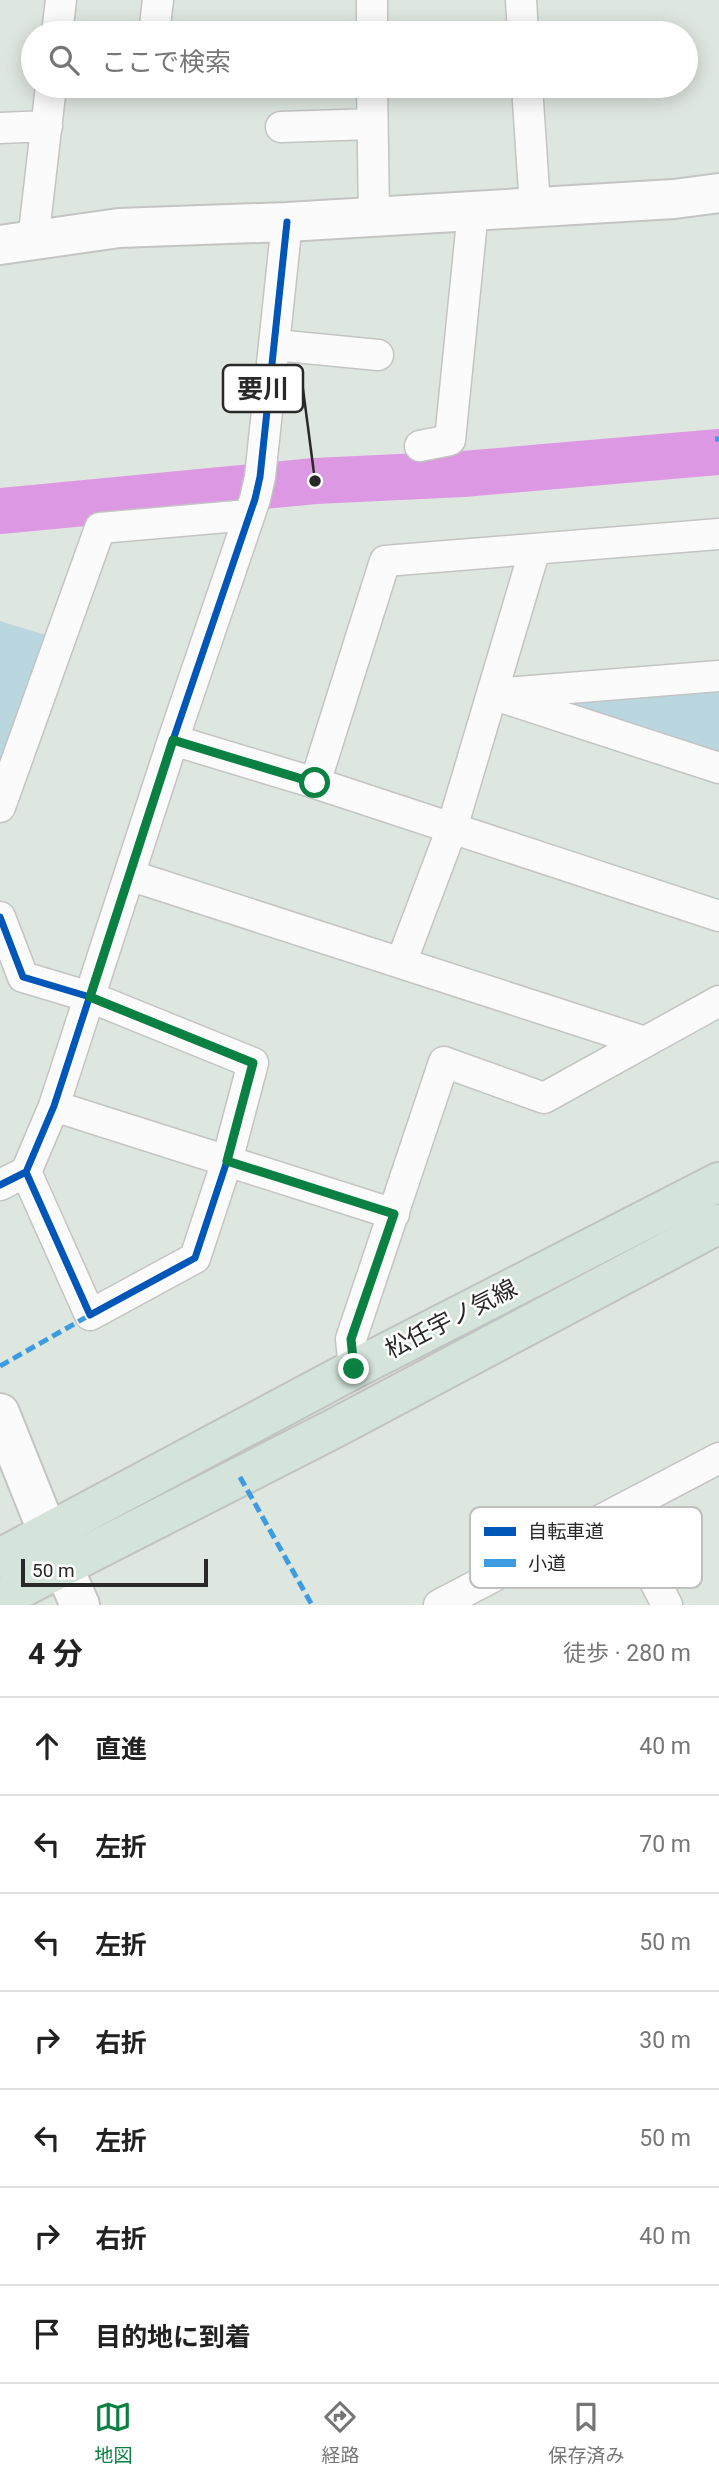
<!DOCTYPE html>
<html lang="ja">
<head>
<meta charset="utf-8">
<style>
	:root { --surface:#fff; --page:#f2f2f2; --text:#222; --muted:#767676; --line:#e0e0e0; --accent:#0b8043 }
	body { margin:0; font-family:Roboto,"Noto Sans JP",sans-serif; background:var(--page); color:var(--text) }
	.scale { position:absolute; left:21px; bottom:18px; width:187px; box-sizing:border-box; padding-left:7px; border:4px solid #292929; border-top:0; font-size:19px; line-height:24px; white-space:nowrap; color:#292929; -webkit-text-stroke:5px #fff; paint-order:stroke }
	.stop { position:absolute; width:21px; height:21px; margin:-16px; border:5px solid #0b8043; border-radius:50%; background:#fff }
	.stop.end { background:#0b8043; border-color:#fff; box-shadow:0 2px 7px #0008 }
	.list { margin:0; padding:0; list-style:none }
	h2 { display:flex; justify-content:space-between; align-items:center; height:91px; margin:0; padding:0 28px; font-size:30px }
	h2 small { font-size:23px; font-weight:400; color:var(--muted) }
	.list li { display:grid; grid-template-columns:46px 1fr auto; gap:21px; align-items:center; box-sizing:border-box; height:98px; padding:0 28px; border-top:2px solid var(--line) }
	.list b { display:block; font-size:26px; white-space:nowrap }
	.list em { font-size:23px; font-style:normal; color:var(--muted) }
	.icon { flex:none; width:38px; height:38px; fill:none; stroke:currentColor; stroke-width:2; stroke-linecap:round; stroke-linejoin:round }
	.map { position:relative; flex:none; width:719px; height:1605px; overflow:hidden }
	.search { position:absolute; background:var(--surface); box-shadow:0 4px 18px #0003; left:21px; right:21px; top:21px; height:77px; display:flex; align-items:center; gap:18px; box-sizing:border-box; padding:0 24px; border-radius:38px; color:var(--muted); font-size:26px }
	.sheet { height:777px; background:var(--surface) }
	nav { display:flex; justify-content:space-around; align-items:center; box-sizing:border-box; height:98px; border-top:2px solid var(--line); background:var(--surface); font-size:19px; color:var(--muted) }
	nav a { display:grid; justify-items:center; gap:4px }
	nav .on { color:var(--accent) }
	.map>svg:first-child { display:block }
	.green { fill:#bad6de }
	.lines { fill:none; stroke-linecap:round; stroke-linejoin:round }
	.river { stroke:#dd98e3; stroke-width:46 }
	.street-casing { stroke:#c3c4c3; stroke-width:33 }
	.secondary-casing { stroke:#c3c4c3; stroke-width:42 }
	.primary-casing { stroke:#c0c3c1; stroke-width:42 }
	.street { stroke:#fafbfa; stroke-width:30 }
	.secondary { stroke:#fafbfa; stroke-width:38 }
	.primary { stroke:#d4e4db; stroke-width:38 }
	.quiet { stroke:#3d9ce1; stroke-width:5; stroke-dasharray:10 5; stroke-linecap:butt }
	.cycleway-casing { stroke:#fff; stroke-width:11 }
	.cycleway { stroke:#0057b8; stroke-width:7 }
	.route { stroke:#0b8043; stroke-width:9 }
	.labels { text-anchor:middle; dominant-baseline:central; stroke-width:5; stroke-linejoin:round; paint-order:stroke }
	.street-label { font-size:24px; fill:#292929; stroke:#fff }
	.key { fill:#fff; stroke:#bfbfbf; stroke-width:2 }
	.key-label { font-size:19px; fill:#292929 }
	.leader { fill:none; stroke:#292929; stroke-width:2.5 }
	.callout-dot { fill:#292929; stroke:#fff; stroke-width:2.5 }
	.callout { fill:#fff; stroke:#292929; stroke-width:2.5 }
	.callout-label { font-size:26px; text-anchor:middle; font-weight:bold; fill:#292929 }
</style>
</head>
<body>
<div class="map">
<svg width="719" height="1605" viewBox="0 0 719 1605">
	<rect width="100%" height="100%" fill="#dee6e0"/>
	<path class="green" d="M0,621L49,636L0,781Z
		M719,686V756L570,706L574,696Z"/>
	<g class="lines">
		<path class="river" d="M0,511L315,481L463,474L719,452"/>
		<g class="street-casing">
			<path id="street" d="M372,0V33
				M521,0L523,33
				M57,33L61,0
				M154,33L158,0
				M372,86L374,217
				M527,86L535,207
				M281,127L372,124
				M0,128L47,126
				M33,241L51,86
				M275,345L378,355
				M420,446L450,440L473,211
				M506,693L719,676
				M492,694L719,768
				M173,740L315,783L719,916
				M315,783L385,561L719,534
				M0,807L100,528L249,515
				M129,875L645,1042
				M0,917L23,977L90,997L253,1063L227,1161L195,1258L90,1315L26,1172
				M401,963L452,828L535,549
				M54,1106L394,1214
				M0,1185L26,1172L54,1106L173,740L255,499L260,477L287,222
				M354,1369L351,1339L444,1062L544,1098L719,1001
				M619,1511L667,1605
				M439,1605L719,1458"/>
		</g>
		<g class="secondary-casing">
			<path id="secondary" d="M0,245L119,228L287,222L674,199L719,193
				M0,1413L48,1533L80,1605"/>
		</g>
		<g class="primary-casing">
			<path id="primary" d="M0,1558L354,1369L719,1182
				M0,1599L335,1428L719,1224"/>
		</g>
		<use href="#street" class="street"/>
		<use href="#secondary" class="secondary"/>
		<use href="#primary" class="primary"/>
		<path class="quiet" d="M715,439H719
			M0,1366L90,1315
			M240,1477L312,1605"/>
		<g class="cycleway-casing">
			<path id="cycleway" d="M0,917L23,977L90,997L253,1063L227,1161L195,1258L90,1315L26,1172
				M0,1185L26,1172L54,1106L173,740L255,499L260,477L287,222"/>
		</g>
		<use href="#cycleway" class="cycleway"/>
	</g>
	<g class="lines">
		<path class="route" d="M315,783L173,740L90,997L253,1063L227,1161L394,1214L351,1339L354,1369"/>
	</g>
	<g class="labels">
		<g class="street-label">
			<text transform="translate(451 1319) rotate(-27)">松任宇ノ気線</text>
		</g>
	</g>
	<rect x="470" y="1507" width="232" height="81" rx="10" class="key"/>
	<rect x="484" y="1527" width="32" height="9" fill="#0057b8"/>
	<rect x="484" y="1559" width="32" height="8" fill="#3d9ce1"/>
	<g class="key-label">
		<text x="528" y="1538">自転車道</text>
		<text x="528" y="1570">小道</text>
	</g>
	<path class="leader" d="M315 481L303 389"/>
	<circle class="callout-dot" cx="315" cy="481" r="7"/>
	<rect class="callout" x="223" y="365" width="80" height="47" rx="7"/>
	<g class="callout-label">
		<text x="263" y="398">要川</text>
	</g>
</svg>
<div class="scale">50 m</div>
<div class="stop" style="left:315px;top:783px"></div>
<div class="stop end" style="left:354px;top:1369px"></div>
<div class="search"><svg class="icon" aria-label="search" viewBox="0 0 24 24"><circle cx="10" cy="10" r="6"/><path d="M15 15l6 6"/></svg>ここで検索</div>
</div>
<section class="sheet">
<h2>4 分<small>徒歩 · 280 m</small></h2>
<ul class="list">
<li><svg class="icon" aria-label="ahead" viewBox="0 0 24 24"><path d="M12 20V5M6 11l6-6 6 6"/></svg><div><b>直進</b></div><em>40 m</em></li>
<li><svg class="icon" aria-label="left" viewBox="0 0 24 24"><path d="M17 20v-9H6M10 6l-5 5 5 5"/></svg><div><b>左折</b></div><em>70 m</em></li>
<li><svg class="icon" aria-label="left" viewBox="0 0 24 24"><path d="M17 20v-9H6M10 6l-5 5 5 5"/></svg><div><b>左折</b></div><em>50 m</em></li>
<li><svg class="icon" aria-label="right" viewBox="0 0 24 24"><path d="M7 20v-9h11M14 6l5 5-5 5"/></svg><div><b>右折</b></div><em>30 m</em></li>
<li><svg class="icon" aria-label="left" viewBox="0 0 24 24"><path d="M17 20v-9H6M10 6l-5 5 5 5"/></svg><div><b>左折</b></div><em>50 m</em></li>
<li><svg class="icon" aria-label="right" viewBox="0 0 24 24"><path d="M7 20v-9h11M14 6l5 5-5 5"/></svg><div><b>右折</b></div><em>40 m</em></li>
<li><svg class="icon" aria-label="arrive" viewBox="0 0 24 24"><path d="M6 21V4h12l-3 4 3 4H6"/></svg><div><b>目的地に到着</b></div></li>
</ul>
</section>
<nav>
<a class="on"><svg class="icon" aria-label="map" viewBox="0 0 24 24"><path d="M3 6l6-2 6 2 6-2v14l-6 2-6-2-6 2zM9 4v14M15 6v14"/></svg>地図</a>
<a><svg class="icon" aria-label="directions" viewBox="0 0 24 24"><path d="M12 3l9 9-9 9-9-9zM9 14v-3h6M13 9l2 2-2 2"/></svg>経路</a>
<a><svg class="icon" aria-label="saved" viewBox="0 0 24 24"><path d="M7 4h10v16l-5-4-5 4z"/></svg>保存済み</a>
</nav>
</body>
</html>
